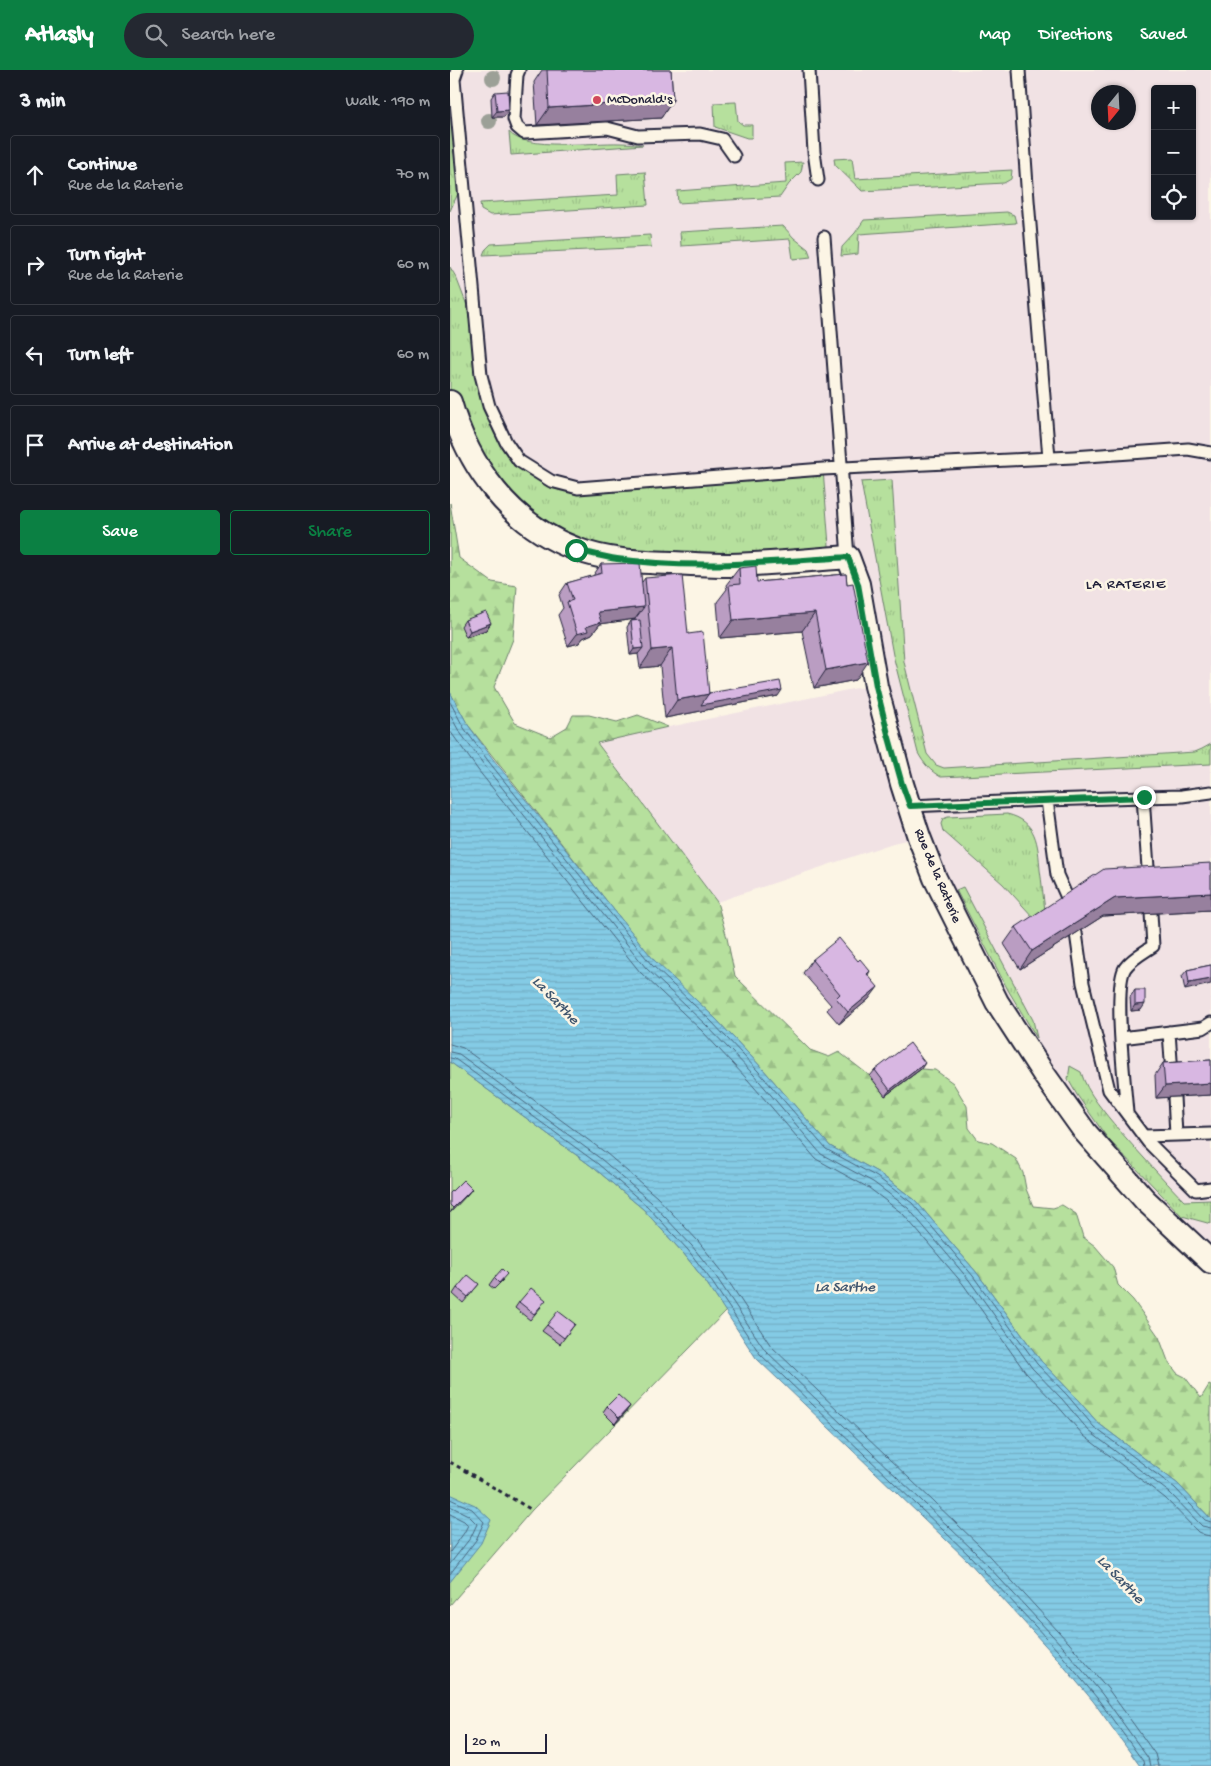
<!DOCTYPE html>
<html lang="en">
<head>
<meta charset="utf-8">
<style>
	:root { --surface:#171b24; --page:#242831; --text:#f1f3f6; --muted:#9ea1a6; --line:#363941; --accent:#0b8043 }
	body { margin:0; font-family:"Gochi Hand",sans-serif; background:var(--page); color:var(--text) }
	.controls { position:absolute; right:15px; top:15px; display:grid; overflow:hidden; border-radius:5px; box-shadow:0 1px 4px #0004 }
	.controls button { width:45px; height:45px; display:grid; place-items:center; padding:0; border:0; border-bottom:1px solid var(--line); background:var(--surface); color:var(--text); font:25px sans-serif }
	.compass { position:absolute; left:641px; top:15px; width:45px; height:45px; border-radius:50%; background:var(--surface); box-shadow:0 1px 4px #0004; rotate:198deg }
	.scale { position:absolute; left:15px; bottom:12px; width:82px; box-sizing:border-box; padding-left:5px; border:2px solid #22223b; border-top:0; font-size:14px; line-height:18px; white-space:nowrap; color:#22223b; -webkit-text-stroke:4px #fcf5e5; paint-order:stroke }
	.stop { position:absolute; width:15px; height:15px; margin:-11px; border:4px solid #0b8043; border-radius:50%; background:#fff }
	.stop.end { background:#0b8043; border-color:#fff; box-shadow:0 1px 5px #0008 }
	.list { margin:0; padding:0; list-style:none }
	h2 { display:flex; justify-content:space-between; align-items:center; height:65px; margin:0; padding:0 20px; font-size:21px }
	h2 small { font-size:16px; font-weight:400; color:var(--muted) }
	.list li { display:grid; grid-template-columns:32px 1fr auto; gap:15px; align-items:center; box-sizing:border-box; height:80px; margin:0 10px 10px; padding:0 10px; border:1px solid var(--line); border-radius:5px }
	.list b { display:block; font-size:19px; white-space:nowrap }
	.list p { margin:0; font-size:16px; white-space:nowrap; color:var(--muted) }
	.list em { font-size:16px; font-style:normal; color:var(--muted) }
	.actions { display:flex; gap:10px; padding:15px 20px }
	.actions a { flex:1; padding:11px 0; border:1px solid var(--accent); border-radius:5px; text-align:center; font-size:18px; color:var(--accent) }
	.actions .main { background:var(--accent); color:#fff }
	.icon { flex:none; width:28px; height:28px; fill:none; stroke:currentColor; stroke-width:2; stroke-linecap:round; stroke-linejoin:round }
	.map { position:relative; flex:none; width:761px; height:1696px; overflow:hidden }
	header { display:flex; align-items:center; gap:30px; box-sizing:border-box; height:70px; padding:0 25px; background:var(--accent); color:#fff }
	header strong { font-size:24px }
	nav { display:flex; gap:28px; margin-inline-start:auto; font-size:18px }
	.search { width:350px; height:45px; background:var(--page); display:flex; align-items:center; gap:12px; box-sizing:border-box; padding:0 18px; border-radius:28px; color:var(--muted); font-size:19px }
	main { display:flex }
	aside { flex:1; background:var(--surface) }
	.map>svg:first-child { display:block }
	.built { fill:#f1e2e4; fill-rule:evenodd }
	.grass { fill:url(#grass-tufts); stroke:#6c816c }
	.forest { fill:url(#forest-firs); stroke:#6c816c }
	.garden { fill:#b6e09d; stroke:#6c816c }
	.water { fill:url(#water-rules); stroke:#5d87a1 }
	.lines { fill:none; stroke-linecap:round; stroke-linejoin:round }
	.shore { stroke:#49667f; stroke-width:1 }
	.lane-casing { stroke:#22223b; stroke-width:15 }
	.street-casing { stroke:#22223b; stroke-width:26 }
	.path { stroke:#22223b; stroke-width:3; stroke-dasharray:4 4; stroke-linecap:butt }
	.lane { stroke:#fcf5e5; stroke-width:11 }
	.street { stroke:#fcf5e5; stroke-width:22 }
	.tree { fill:#9ca097 }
	.wall { fill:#ba9dc2; stroke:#22223b }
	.shaded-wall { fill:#97809e; stroke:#22223b }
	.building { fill:#d8b7e2; stroke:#22223b }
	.route { stroke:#0b8043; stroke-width:6 }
	.poi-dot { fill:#d1495b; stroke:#fcf5e5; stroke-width:2 }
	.labels { text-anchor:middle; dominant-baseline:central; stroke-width:5; stroke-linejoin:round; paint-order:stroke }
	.poi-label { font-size:14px; fill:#22223b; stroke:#fcf5e5; text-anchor:start }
	.street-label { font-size:14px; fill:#22223b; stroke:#fcf5e5 }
	.neighbourhood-label { font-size:15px; letter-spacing:1px; fill:#22223b; stroke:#fcf5e5 }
	.water-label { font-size:15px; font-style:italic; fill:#3f556e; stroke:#fcf5e5 }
</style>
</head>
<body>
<header>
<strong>Atlasly</strong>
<div class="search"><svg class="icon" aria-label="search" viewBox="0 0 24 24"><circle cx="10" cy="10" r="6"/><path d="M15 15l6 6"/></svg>Search here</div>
<nav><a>Map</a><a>Directions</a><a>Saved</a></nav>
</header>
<main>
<aside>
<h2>3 min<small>Walk · 190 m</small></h2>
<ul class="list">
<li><svg class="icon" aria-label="ahead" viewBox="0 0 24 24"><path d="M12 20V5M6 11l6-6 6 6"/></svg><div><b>Continue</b><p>Rue de la Raterie</p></div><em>70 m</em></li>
<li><svg class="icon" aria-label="right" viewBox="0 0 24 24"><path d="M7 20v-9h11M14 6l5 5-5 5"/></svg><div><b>Turn right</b><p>Rue de la Raterie</p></div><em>60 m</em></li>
<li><svg class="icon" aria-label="left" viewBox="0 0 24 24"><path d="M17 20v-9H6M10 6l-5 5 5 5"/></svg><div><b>Turn left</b></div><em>60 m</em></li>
<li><svg class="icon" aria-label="arrive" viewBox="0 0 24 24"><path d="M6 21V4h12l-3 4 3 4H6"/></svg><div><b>Arrive at destination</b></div></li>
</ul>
<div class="actions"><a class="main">Save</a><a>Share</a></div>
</aside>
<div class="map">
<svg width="761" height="1696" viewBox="0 0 761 1696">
	<defs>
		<pattern id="grass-tufts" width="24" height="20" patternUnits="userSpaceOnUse" patternTransform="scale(1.25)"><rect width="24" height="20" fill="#b6e09d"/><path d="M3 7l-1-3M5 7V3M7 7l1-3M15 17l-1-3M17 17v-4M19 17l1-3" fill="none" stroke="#9cc088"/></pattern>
		<pattern id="forest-firs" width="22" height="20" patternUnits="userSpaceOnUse" patternTransform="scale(1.25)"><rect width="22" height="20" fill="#b6e09d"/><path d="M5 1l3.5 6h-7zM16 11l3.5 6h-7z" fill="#9cc088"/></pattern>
		<pattern id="water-rules" width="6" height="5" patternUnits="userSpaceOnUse" patternTransform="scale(1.25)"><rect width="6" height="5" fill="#84cbe5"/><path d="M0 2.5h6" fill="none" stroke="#72aec5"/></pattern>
	</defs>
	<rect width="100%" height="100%" fill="#fcf5e5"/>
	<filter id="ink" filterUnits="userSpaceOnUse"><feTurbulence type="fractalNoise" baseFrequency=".02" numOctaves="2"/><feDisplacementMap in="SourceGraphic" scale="10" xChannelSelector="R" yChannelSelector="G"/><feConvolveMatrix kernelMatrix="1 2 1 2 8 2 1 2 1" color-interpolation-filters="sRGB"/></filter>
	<g filter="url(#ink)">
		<path class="built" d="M0,0H761V1192L595,1006L469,767L443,773L267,832L147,672L407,618L426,616L398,487L207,493L0,332ZM705,19H742V146H705ZM648,22H678V52H648Z"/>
		<path class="grass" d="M0,0H7L10,119L0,141Z
			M286,32L288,51L293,55H302V66L301,68H297L265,57L264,33Z
			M59,62C75,81 145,72 170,73C178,73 186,74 193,75L61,85Z
			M402,88L405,109L562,100L561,109L554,113L412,121L385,95L384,89Z
			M353,92L351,102L339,114L330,127L228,133L227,121L336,113L335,93Z
			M195,102L198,135L40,145L31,140L30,133L168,125L167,104Z
			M557,142L564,145L566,153L409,164L408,184L391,186L392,177L405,163L414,150Z
			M333,156L344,168L358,179L361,187L343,189L340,169L231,176L230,162Z
			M200,165L201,177L33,185L35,180L41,174Z
			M0,197L6,207L21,246L31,303L69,391L129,418L373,399L380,488L166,489L73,450L0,332Z
			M442,410L454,592L477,684L486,695L494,698L745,682L752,679L761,674V694L491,707C480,701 474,694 468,683L443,585L411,412Z
			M557,744C587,751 588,774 590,800C592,813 593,826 595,840L583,847L553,814L493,761L491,754L493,749L498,747Z
			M513,817L583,950L587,968L558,920L506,820Z
			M620,996L631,1002C637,1023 655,1043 669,1060C690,1084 712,1108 734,1131L761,1130V1154L732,1146L658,1069L627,1025L618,1009Z"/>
		<path class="forest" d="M0,433L9,488L42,512L67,516L63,569L44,617L65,653L100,667L117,657L123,645H139L167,652L188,645L218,657L147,673L267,832L277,868L285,906L360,980L379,987L389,982L420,1006L435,1026L471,999L485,1000L503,1013L517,1036L519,1058L528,1070L542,1073L566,1089L573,1103L576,1119L583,1136L603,1138L612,1135L626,1144L633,1167L645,1176L663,1197L668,1215L683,1230L709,1267L718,1291L727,1303L735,1307L751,1328L759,1315L761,1316V1449L728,1414L648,1353L620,1321L591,1291L527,1203L465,1130L429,1103L380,1076L312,998L265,948L204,891L18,655L0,622Z"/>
		<path class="garden" d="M0,992L144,1098L193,1139L234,1184L256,1212L276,1241L82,1440L0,1535Z"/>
		<path class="water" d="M0,622L18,655L43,689L204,890L265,948L312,998L380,1076L429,1103L465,1130L527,1203L591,1291L620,1321L648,1353L728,1414L761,1449V1696H690L643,1631L605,1586L517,1490L306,1288L256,1212L234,1184L193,1139L144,1098L0,992Z
			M0,1424L25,1435L41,1450L31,1473L0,1512Z"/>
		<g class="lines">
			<path class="shore" d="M0,632L14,658L39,692L201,894L261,951L308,1001L376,1079L427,1107L462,1133L523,1206L587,1294L617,1325L644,1357L725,1418L755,1450L761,1452
				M0,645L9,661L34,695L196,898L257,956L304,1005L371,1084L423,1112L458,1138L519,1210L582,1298L612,1329L639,1361L720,1423L752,1456L761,1458
				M0,661L28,700L190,902L252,961L298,1010L366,1089L419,1118L453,1144L513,1214L576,1303L606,1334L634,1366L715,1428L748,1462L755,1465L761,1466
				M0,974L13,978L156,1083L207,1127L248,1171L271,1200L321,1276L530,1476L619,1573L658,1619L685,1656L705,1684L708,1696
				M0,982L9,984L151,1089L201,1132L242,1176L265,1205L315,1280L525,1482L614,1578L652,1624L698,1688L700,1696
				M0,988L5,989L148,1094L197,1136L238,1180L260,1209L310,1284L520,1486L609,1582L647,1628L693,1691L694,1696
				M0,1429L22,1439L34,1452L26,1470L0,1504
				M0,1436L18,1445L27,1454L21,1467L0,1494
				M0,1444L14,1451L18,1455L14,1463L0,1482"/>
			<g class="lane-casing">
				<path id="lane" d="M7,0L4,9L31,305L39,336L56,372L69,391L101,411L128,418L373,399L623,387L738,379L761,383
					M69,0L67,5L64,49L67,57L74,63L157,58L188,66L250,64L272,69L284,86
					M359,0L364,82L368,110
					M569,0L578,130L599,388
					M374,167L398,487
					M597,730L693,727
					M460,736L597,730L607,805L619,832
					M699,812L693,727L732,726L761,722
					M626,863L633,913L659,1020L698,1072L746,1120L761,1118
					M719,962L722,1004
					M671,968L753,958L761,953
					M724,1027L726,1065
					M677,1043C675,1015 663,917 675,898C681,889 694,882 703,876L701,843
					M694,1066L761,1064"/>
			</g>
			<g class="street-casing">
				<path id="street" d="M0,332C18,397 61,455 126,479C156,491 191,492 223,493C242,494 261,495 280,495C319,494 359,490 398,487L408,514L426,616L452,714L469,767L485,808L547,932L595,1006L635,1062L695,1130L761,1192"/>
			</g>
			<path class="path" d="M0,1392L82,1440"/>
			<use href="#lane" class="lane"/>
			<use href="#street" class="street"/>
		</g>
		<g class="tree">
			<circle cx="43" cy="8" r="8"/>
			<circle cx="39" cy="51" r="8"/>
		</g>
		<path class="wall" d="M92,0H221L223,30L211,48L87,55L84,12Z
			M45,22L54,47H42L41,28Z
			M151,494L192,512L195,508L238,564L259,623L328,626L215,648L210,596L190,598L188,584L180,585L177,557L181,551L185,550V549L150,554L142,564L133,568L129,573L118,576L108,545L113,538L109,525L117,513L143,506Z
			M289,498L307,512L396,504L406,610L364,618L352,561L270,568L267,532L277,519L276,515Z
			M15,550L41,553L36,560L16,567L11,556Z
			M761,793V840L653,846L570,899L554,874L566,857Z
			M362,890L408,891L420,901L418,905L419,929L389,954L377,940L381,935L353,903Z
			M761,895L735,920L732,906L737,900Z
			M685,920L691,940L681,941L680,927Z
			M761,990V1025L706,1028L705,1005L713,993Z
			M471,999L435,1026L420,1006L425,1000Z
			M44,1208L53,1210L44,1219L39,1215Z
			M29,1214L13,1233L3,1224L7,1218Z
			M69,1232L91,1237L80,1250L65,1238Z
			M125,1254L110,1274L92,1261L97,1255Z
			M157,1336H180L175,1343L165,1354L153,1342Z"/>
		<path class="shaded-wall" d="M223,30L211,48L87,55L99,38Z
			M59,40L54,47H42L47,41Z
			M194,537L185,549L150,554L142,564L133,568L129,573L118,576L127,564L148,542Z
			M365,543L352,561L270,568L283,550Z
			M41,553L36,560L16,567L20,561Z
			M193,578L188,584L180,585L184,579Z
			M222,578L210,596L190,598L202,580Z
			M418,592L406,610L364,618L376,600Z
			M332,620L328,626L215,648L227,630L259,624Z
			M761,823V840L653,846L570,899L582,881L665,828Z
			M761,909V914L735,920L739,913Z
			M428,917L419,929L389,954L398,942Z
			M695,934L691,940L681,941L685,935Z
			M475,993L471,999L435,1026L440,1020Z
			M761,1013V1025L706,1028L715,1016Z
			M22,1119L17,1125L0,1143L3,1138Z
			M180,1336L175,1343L165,1354L169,1348Z"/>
		<path class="building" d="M97,0H221L223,30L99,38Z
			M58,21L59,40L47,41L45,22Z
			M190,493L194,537L148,542L151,552L136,557L138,561L127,564L117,532L123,530L117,513L152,503L151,494Z
			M306,496L307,512L396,504L397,514L403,513L418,592L376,600L365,543L283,550L279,515L290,514L289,498Z
			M232,505L238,564L253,562L259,624L227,630L222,578L202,580L195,508Z
			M36,542L41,553L20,561L15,550Z
			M190,550L193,578L184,579L181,551Z
			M330,611L332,620L251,635L259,623Z
			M761,793V823L665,828L582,881L566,857L654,799Z
			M389,868L408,891L410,889L420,901L417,904L428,917L398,942L386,928L390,924L362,890Z
			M761,895V909L739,913L737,900Z
			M685,920H695V934L685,935Z
			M460,973L475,993L440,1020L425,1000Z
			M761,990V1013L715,1016L713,993Z
			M13,1110L22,1119L3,1138L0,1135V1123Z
			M52,1199L57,1204L49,1213L44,1208Z
			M18,1205L29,1214L18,1227L7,1218Z
			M81,1218L96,1230L84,1244L69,1232Z
			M108,1241L125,1254L114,1268L97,1255Z
			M168,1325L180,1336L169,1348L157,1336Z"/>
	</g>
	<g class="lines" filter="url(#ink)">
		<path class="route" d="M126,480C140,483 154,487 167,489C244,500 322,492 398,487L408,514L426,616L438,664L452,714L460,736L694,727"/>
	</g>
	<circle class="poi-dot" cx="147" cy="30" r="5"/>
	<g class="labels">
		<g class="poi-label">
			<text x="157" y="30">McDonald's</text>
		</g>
		<g class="street-label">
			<text transform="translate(487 806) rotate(67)">Rue de la Raterie</text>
		</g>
		<g class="neighbourhood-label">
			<text x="676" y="515">LA RATERIE</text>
		</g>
		<g class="water-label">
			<text transform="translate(105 931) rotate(46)">La Sarthe</text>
			<text x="395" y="1218">La Sarthe</text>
			<text transform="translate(670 1510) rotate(46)">La Sarthe</text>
		</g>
	</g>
</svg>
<div class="controls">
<button>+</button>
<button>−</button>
<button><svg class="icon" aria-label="locate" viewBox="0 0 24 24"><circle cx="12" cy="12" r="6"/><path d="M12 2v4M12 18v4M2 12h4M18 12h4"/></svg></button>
</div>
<svg class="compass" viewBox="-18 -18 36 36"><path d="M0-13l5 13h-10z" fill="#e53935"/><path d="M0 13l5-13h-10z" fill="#9ea1a6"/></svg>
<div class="scale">20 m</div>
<div class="stop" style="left:126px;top:480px"></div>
<div class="stop end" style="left:694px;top:727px"></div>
</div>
</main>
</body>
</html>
